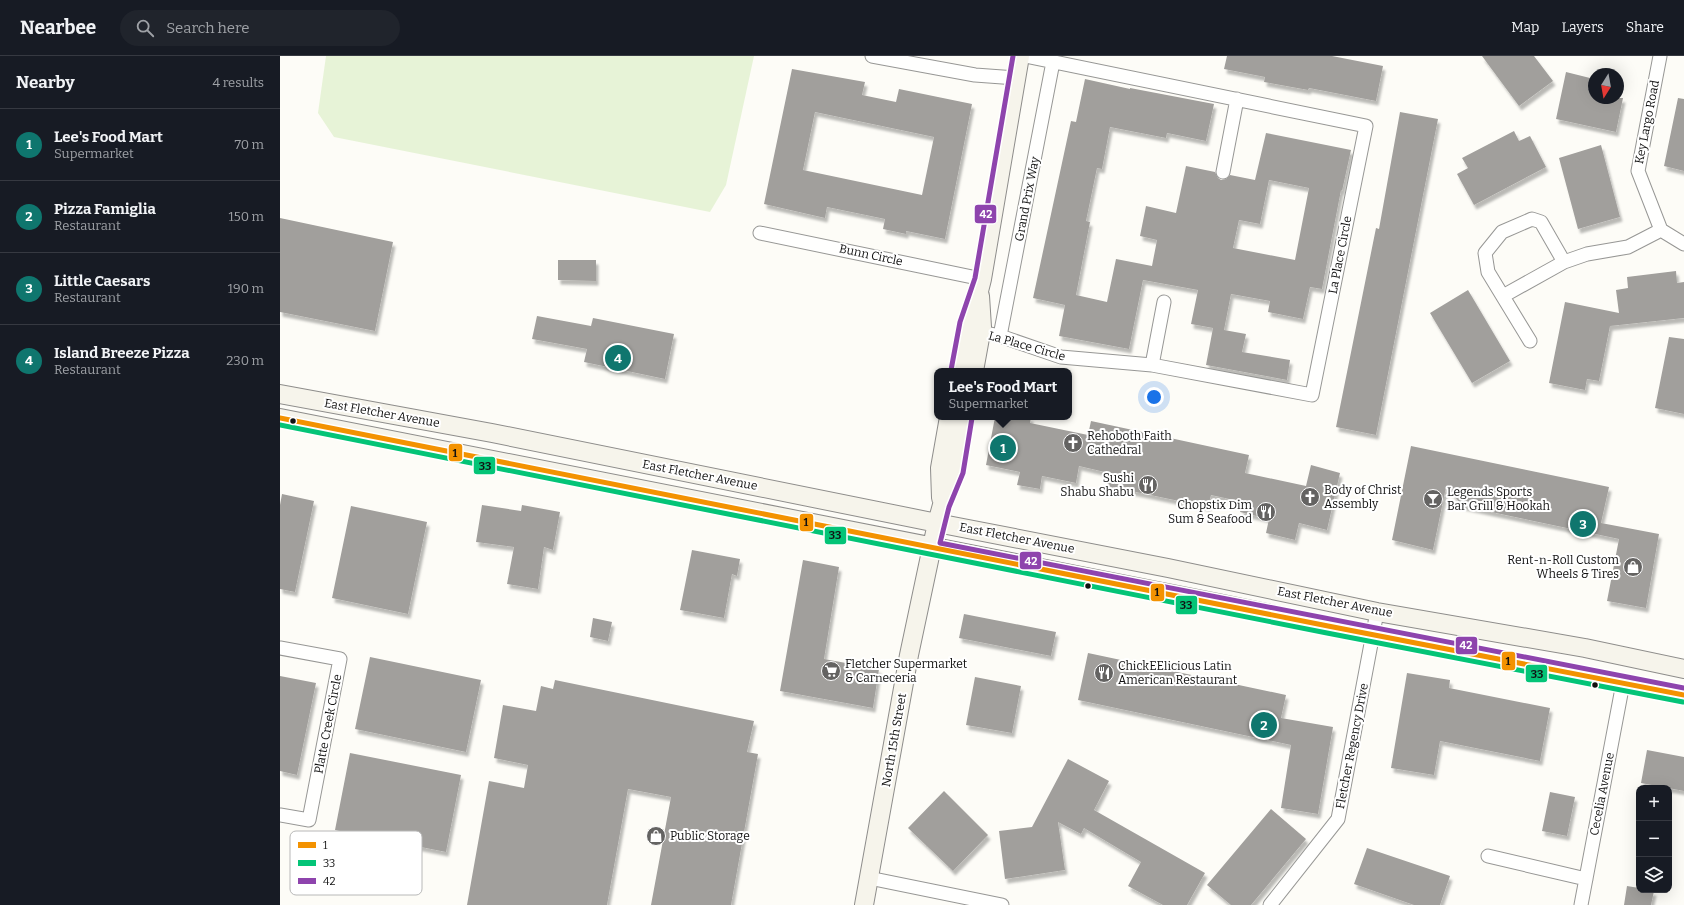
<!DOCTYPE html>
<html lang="en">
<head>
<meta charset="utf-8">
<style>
	:root { --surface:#171b24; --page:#20242c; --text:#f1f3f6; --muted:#9ea1a6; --line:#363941; --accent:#0f766e }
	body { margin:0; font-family:Bitter,serif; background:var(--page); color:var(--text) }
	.controls { position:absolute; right:12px; bottom:12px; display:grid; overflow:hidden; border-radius:8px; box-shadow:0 4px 16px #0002 }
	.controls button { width:36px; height:36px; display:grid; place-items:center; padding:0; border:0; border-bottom:1px solid var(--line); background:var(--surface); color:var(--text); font:20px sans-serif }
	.compass { position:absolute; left:1308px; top:12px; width:36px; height:36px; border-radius:50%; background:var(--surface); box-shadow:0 4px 16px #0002; rotate:191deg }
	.you { position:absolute; left:874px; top:341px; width:14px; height:14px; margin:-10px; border:3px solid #fff; border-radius:50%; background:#1a73e8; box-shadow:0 0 0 6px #1a73e833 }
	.badge { display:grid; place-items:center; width:26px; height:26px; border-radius:50%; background:var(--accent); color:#fff; font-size:13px; font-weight:700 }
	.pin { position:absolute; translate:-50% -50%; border:2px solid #fff; box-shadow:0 1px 4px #0006 }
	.popup { position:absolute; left:654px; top:312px; width:138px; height:52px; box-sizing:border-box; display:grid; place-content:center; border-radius:8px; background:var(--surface); filter:drop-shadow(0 1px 3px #0005); font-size:13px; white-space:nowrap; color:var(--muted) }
	.popup b { font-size:15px; color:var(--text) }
	.popup::after { content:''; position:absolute; left:50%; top:100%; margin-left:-8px; border:8px solid transparent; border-top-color:var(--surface) }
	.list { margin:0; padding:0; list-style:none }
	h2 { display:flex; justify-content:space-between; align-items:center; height:52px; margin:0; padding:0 16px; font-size:17px }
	h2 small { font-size:13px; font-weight:400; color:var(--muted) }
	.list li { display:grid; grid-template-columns:26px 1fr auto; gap:12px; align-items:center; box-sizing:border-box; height:72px; padding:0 16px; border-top:1px solid var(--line) }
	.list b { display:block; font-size:15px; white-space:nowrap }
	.list p { margin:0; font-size:13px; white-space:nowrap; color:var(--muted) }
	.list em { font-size:13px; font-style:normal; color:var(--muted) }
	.icon { flex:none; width:22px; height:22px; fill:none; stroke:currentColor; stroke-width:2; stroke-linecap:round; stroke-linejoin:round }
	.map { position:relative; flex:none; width:1404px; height:849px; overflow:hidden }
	header { display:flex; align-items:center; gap:24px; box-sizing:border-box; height:56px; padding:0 20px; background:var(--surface); border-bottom:1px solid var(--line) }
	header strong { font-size:19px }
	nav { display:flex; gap:22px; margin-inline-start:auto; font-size:14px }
	.search { width:280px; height:36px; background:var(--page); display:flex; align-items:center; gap:10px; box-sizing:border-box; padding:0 14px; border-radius:22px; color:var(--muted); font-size:15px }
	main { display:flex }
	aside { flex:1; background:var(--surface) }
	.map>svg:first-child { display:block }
	.green { fill:#e7f3d7 }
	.building { fill:#a19f9c; fill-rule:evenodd; filter:url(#shadow) }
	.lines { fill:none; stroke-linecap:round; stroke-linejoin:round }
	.street-casing { stroke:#979795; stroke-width:15 }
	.secondary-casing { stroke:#8e8d8b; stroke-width:20 }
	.street { stroke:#fffffe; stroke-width:13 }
	.secondary { stroke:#f6f4eb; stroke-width:18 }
	.bus-1-casing { stroke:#fff; stroke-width:8 }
	.bus-2-casing { stroke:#fff; stroke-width:8 }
	.bus-3-casing { stroke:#fff; stroke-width:8 }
	.bus-1 { stroke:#f39201; stroke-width:5 }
	.bus-2 { stroke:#04c477; stroke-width:5 }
	.bus-3 { stroke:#8e44ad; stroke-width:5 }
	.bus-dot { fill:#111; stroke:#fff; stroke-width:1.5 }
	.labels { text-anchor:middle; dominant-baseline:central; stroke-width:4; stroke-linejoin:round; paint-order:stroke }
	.street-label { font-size:12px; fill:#111; stroke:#fff }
	.poi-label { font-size:12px; fill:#111; stroke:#fff; text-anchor:start }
	.key { fill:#fff; stroke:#b8b8b8; stroke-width:1 }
	.key-label { font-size:11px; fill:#111 }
	.line-badge { stroke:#fff; stroke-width:1.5 }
	.badge-label { font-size:11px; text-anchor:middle; font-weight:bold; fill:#fff }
	.pale-badge-label { font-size:11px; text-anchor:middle; font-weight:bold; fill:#111 }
</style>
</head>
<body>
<header>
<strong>Nearbee</strong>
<div class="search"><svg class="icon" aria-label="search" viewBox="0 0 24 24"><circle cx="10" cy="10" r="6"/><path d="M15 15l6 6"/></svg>Search here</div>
<nav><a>Map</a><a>Layers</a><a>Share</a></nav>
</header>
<main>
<aside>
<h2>Nearby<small>4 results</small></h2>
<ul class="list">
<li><span class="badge">1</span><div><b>Lee's Food Mart</b><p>Supermarket</p></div><em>70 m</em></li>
<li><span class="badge">2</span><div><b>Pizza Famiglia</b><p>Restaurant</p></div><em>150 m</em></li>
<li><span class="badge">3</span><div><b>Little Caesars</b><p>Restaurant</p></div><em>190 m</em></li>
<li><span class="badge">4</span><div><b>Island Breeze Pizza</b><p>Restaurant</p></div><em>230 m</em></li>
</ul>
</aside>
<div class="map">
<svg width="1404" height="849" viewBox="0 0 1404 849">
	<defs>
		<filter id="shadow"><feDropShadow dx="2.5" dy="4.5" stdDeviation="1" flood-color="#0004"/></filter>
	</defs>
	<rect width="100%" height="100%" fill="#fdfcf7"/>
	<path class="green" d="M46,0H474L446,129L430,156L54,81L38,57Z"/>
	<path class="building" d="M947,0H1052L1103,10L1096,45L1029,32L1028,34L984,26L985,21L944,13Z
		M1202,0H1254L1273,25L1239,50Z
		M512,13L585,26L582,39L616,46L619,33L692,48L665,183L626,175V178L603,173L605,163L547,151L545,162L484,148ZM535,56L654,81L642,139L523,114Z
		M1286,16L1310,22L1308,33L1314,35V42H1343L1336,76L1276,63Z
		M805,23L850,33V32L934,48L926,85L887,77L886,82L830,71L822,113L817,112L806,165L810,166L796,239L827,246L836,203L872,210L877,184L860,180L866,150L896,157L906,110L935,116L938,122L941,124L946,123L950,119L975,124L986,77L1071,94L1062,135L1061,134L1042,233L1030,231L1023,263L988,256L990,245L951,238L944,274L966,278L962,296L1010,304L1007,324L926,309L933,272L911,268L918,234L863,224L849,293L779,280L785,249L753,242L791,65L796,66ZM989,124L1029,132L1015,204L953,192L959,164L980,168Z
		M1398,42L1404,43V115L1384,110Z
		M1120,56L1158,63L1096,379L1056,371L1096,172L1099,173Z
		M1234,75L1239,85L1250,80L1266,111L1194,149L1177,118L1188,112L1182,102Z
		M1321,89L1340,161L1298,173L1279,102Z
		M0,162L113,186L95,275L0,256Z
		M278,204H316V225L278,224Z
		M1396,215L1397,227L1404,226V262L1330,270L1319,325L1307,323L1305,334L1269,327L1285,246L1339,257L1336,234L1348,232L1347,221Z
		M1188,234L1230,305L1192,327L1150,257Z
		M257,260L311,270L313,262L394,278L385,323L304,306L307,293L252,283Z
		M1389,281L1404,283V358L1375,352Z
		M715,361H751L750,367L808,379L811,365L969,399L965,417L1026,430L1031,409L1060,417L1047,474L1019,467L1015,484L986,477L989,463L960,456L963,446L931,439L928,451L827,430L829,417L799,410L796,427L762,420L760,433L737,429L740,416L706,409Z
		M1131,390L1329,431L1321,467L1379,478L1366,552L1327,545L1339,483L1183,450L1166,431L1153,494L1112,484Z
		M2,438L34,445L15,536L0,533V449Z
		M202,449L241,455L242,449L280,456L273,494L264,491L258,533L227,528L234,491L196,486Z
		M71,450L147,466L128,558L52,542Z
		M412,494L460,503L457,520L452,518L444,562L400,554Z
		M523,504L559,511L544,603L599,613L593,652L500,635Z
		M684,558L776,576L771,600L679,582Z
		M313,562L332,566L328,585L310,581Z
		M808,597L1006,639L1001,662L1053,671L1038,758L1001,752L1011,689L798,644Z
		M90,601L201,624L186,696L75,673Z
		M1127,617L1170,624L1169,632L1270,652L1260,705L1160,685L1154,719L1111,712Z
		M0,620L36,627L17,719L0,715Z
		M695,621L741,630L732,677L686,669Z
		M275,624L474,665L467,696L478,698L451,849H371L391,741L348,733L327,849H187L209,725L244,732L248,709L214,702L223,649L256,655L261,630L273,633Z
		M1367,694L1404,701V735L1361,727Z
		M70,697L181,719L166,796L55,774Z
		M788,703L829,725L814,754L925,817L907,849H883L848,830L861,806L804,772L801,778L778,766L785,814L725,823L719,775L752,771Z
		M664,735L708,779L673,815L628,772Z
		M1270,736L1295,741L1287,780L1262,775Z
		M991,753L1026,783L971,849H951L927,829Z
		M1087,792L1170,820L1160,849H1134L1074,828Z
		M1347,830L1359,832V834L1374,835L1371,849H1344Z"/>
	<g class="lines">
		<g class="street-casing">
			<path id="street" d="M592,0L695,19L736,22
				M1380,0L1358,115L1381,174L1404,188
				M943,116L957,43
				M480,177L702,223
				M1223,240L1284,206
				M701,276L720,280L781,301L872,309L1032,339L1086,70L745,0
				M720,280L773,6
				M1250,285L1208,216L1205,197L1222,176L1252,163L1261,166L1284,206L1307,198L1348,191L1381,174
				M872,309L884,246
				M0,592L60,603L29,764L0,759
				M1208,800L1306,823
				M589,822L722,849
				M990,849L1058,763L1097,556
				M1301,849L1343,627"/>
		</g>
		<g class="secondary-casing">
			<path id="secondary" d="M678,315L687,268L699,235L702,223L740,0
				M694,315L702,271L700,240
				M0,338L212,377L657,467L888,512L1097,556L1305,592L1404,613
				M0,362L938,547L1048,570L1404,639
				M661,442L660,412L669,361
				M584,849L629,599L657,467L662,449L676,415L685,361"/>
		</g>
		<use href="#street" class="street"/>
		<use href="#secondary" class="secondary"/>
		<g class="bus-1-casing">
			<path id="bus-1" d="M0,362L1048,570L1404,639"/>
		</g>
		<g class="bus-2-casing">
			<path id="bus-2" d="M0,369L1047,577L1403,646"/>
		</g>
		<g class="bus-3-casing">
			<path id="bus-3" d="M671,314L680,266L695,222L733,0
				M692,362L683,417L669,451L660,487L1404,632"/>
		</g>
		<use href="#bus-1" class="bus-1"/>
		<use href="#bus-2" class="bus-2"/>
		<use href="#bus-3" class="bus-3"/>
	</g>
	<defs>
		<g id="church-disc" transform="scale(1)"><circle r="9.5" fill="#646362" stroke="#fff"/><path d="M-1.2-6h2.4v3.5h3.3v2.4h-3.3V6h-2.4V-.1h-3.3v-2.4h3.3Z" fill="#fff"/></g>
		<g id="restaurant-disc" transform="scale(1)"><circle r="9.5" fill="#646362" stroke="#fff"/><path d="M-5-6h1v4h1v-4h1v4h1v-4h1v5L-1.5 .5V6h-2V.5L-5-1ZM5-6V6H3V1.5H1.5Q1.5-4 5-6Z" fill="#fff"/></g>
		<g id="bar-disc" transform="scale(1)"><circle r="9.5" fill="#646362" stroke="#fff"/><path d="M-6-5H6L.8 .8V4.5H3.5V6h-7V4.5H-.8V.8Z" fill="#fff"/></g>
		<g id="shop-disc" transform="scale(1)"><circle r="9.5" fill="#646362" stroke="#fff"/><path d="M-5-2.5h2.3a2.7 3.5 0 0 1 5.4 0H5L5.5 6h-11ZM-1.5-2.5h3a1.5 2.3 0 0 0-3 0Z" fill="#fff"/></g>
		<g id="supermarket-disc" transform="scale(1)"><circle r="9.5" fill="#646362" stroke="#fff"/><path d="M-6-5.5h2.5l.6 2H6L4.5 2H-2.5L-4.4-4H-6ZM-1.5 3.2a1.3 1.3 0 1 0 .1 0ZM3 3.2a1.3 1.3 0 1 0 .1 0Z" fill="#fff"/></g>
	</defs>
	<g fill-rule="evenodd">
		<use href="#church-disc" x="793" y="387"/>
		<use href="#restaurant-disc" x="868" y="429"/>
		<use href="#church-disc" x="1030" y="441"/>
		<use href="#bar-disc" x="1153" y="443"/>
		<use href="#restaurant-disc" x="986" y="456"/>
		<use href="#shop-disc" x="1353" y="511"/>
		<use href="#supermarket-disc" x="551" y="615"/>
		<use href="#restaurant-disc" x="824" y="617"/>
		<use href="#shop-disc" x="376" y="780"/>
	</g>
	<g class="bus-dot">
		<circle cx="13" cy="365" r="3.5"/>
		<circle cx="808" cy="530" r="3.5"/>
		<circle cx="1315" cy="629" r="3.5"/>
	</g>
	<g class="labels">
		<g class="street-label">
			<text transform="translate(1367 66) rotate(-79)">Key Largo Road</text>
			<text transform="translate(747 143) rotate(-79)">Grand Prix Way</text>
			<text transform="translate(591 199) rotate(12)">Bunn Circle</text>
			<text transform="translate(1060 199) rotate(-79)">La Place Circle</text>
			<text transform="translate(747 290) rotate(16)">La Place Circle</text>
			<text transform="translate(102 357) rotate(10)">East Fletcher Avenue</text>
			<text transform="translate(420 419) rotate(11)">East Fletcher Avenue</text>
			<text transform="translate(737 482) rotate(11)">East Fletcher Avenue</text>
			<text transform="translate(1055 546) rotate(11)">East Fletcher Avenue</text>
			<text transform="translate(48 668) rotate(-79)">Platte Creek Circle</text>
			<text transform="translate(614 684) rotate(-80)">North 15th Street</text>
			<text transform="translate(1072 690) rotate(-79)">Fletcher Regency Drive</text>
			<text transform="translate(1322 738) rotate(-79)">Cecelia Avenue</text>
		</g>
		<g class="poi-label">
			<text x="807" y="380">Rehoboth Faith<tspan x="807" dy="14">Cathedral</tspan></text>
			<text x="854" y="422" text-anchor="end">Sushi<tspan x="854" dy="14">Shabu Shabu</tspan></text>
			<text x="1044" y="434">Body of Christ<tspan x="1044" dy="14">Assembly</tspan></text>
			<text x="1167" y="436">Legends Sports<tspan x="1167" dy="14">Bar Grill &amp; Hookah</tspan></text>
			<text x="972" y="449" text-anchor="end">Chopstix Dim<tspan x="972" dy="14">Sum &amp; Seafood</tspan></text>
			<text x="1339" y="504" text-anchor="end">Rent-n-Roll Custom<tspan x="1339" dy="14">Wheels &amp; Tires</tspan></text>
			<text x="565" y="608">Fletcher Supermarket<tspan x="565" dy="14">&amp; Carneceria</tspan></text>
			<text x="838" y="610">ChickEElicious Latin<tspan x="838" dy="14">American Restaurant</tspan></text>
			<text x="390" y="780">Public Storage</text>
		</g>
	</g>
	<rect x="10" y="775" width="132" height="64" rx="6" class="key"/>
	<rect x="18" y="786" width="18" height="6" fill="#f39201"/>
	<rect x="18" y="804" width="18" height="6" fill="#04c477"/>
	<rect x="18" y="822" width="18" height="6" fill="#8e44ad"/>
	<g class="key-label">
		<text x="43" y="793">1</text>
		<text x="43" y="811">33</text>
		<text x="43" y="829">42</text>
	</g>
	<g class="line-badge">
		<rect x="694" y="148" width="23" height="20" rx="4" fill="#8e44ad"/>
		<rect x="168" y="387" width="15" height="19" rx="4" fill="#f39201"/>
		<rect x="193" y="400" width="23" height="19" rx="4" fill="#04c477"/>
		<rect x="519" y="457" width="15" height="19" rx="4" fill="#f39201"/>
		<rect x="544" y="470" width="23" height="19" rx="4" fill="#04c477"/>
		<rect x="739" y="495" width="23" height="19" rx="4" fill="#8e44ad"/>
		<rect x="870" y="527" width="15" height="19" rx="4" fill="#f39201"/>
		<rect x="895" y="539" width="23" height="20" rx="4" fill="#04c477"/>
		<rect x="1175" y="580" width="23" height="19" rx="4" fill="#8e44ad"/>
		<rect x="1221" y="595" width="15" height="20" rx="4" fill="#f39201"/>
		<rect x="1245" y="608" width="23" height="19" rx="4" fill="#04c477"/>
	</g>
	<g class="badge-label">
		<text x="706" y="162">42</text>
		<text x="751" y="509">42</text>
		<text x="1186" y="593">42</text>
	</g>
	<g class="pale-badge-label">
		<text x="175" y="401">1</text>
		<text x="205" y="414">33</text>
		<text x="526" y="470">1</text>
		<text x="555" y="483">33</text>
		<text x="877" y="540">1</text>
		<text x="906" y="553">33</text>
		<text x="1228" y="609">1</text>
		<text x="1257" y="622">33</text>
	</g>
</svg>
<div class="controls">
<button>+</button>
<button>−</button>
<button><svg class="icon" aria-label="layers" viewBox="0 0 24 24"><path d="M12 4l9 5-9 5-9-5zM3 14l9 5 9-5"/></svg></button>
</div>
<svg class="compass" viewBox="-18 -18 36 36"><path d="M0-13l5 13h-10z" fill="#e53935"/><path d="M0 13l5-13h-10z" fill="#9ea1a6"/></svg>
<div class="you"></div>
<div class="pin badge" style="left:723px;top:392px">1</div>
<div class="popup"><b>Lee's Food Mart</b>Supermarket</div>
<div class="pin badge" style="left:984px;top:669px">2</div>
<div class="pin badge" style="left:1303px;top:468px">3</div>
<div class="pin badge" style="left:338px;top:302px">4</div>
</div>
</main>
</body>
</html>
